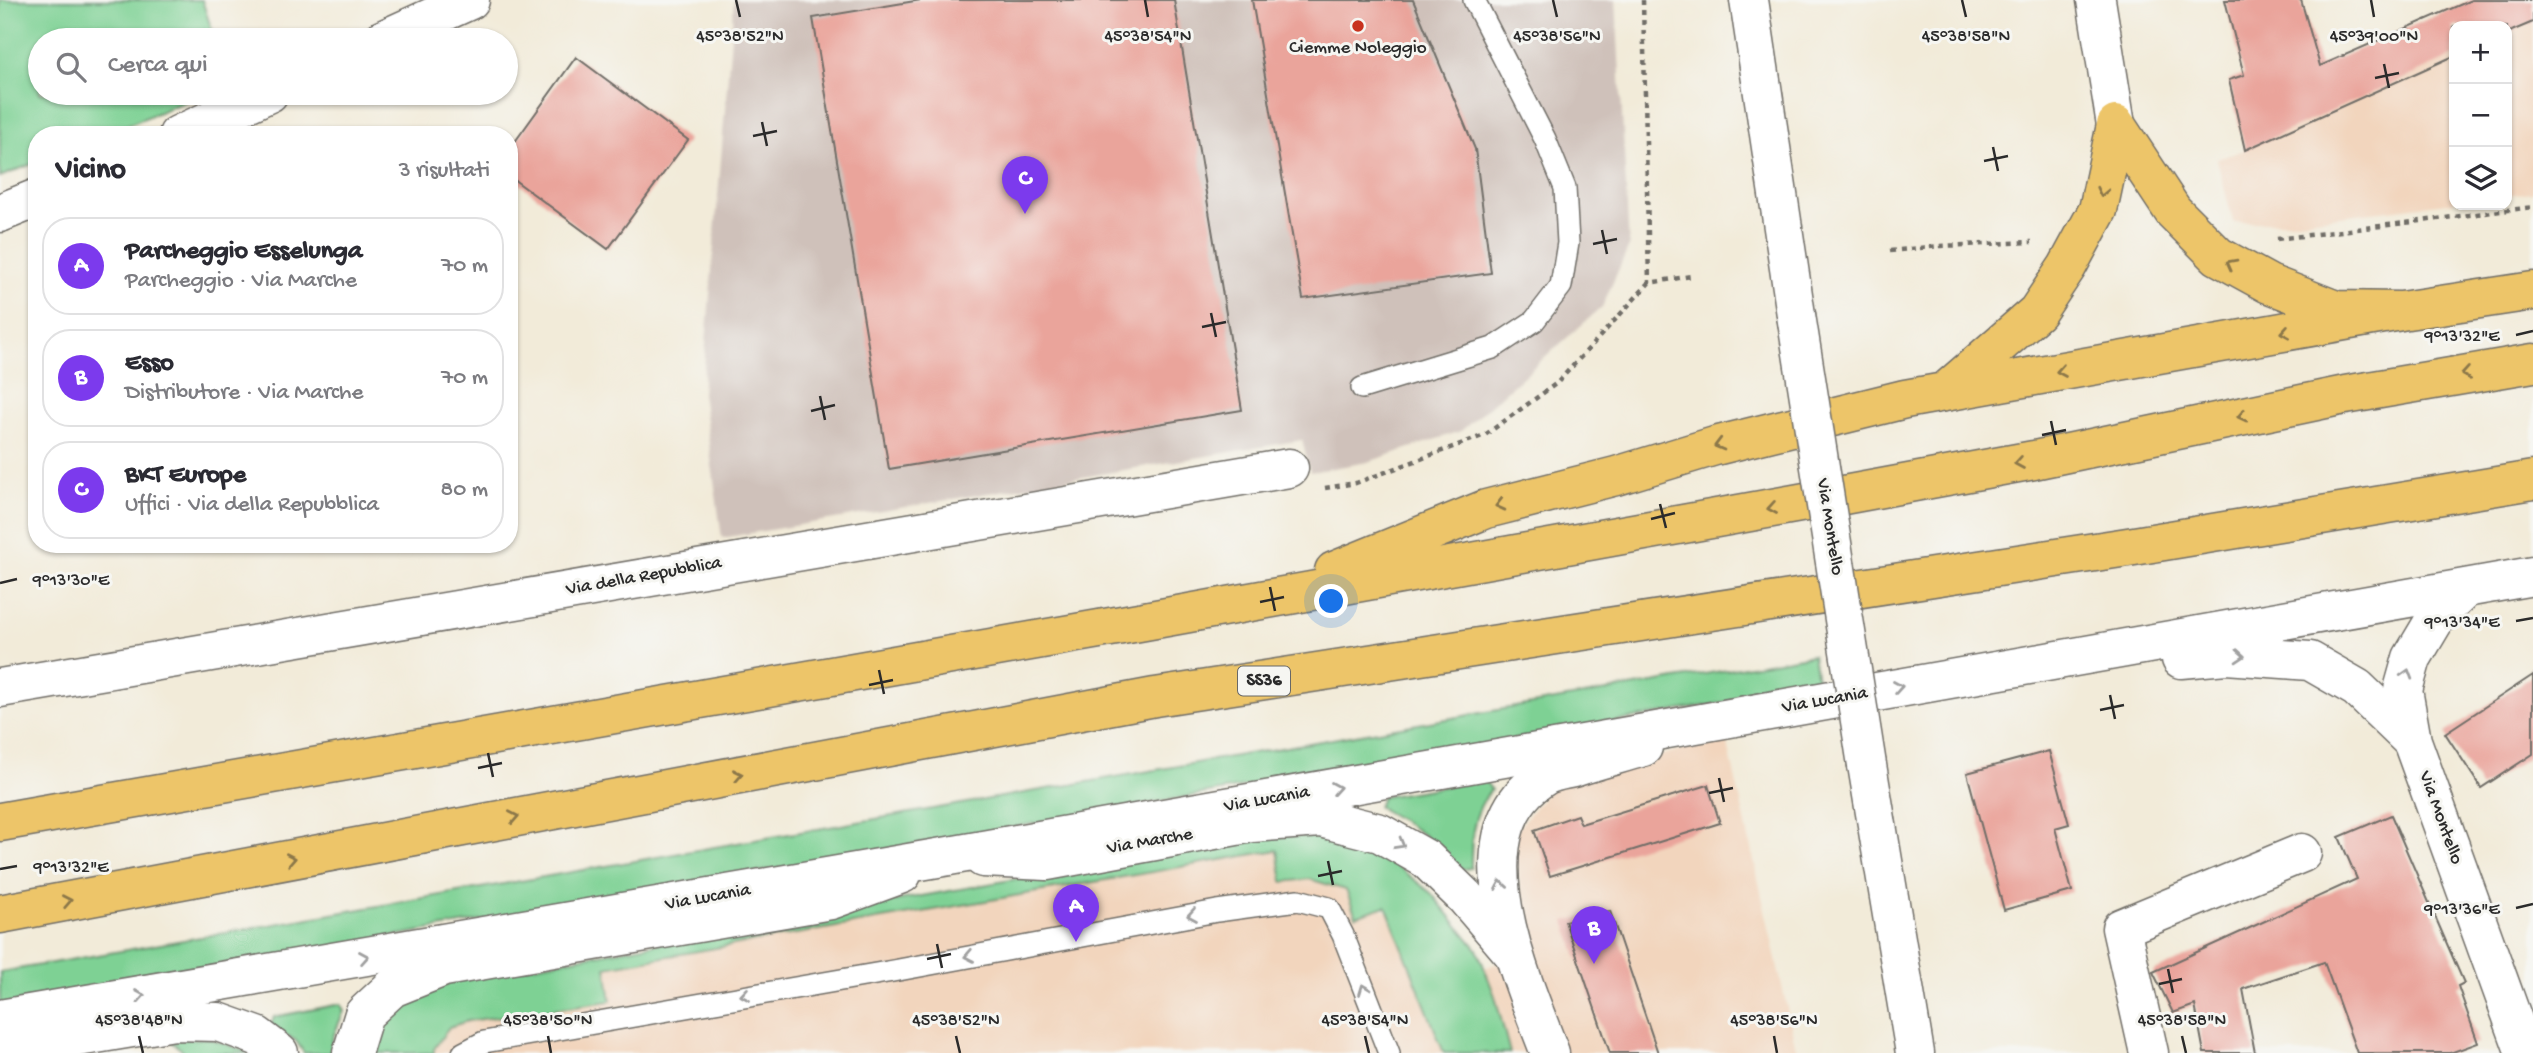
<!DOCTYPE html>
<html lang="it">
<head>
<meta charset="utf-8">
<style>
	:root { --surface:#fff; --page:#f2f2f3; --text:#2b2b33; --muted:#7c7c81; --line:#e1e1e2; --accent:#7c3aed }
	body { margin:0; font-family:"Gochi Hand",sans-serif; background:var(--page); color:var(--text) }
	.controls { position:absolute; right:21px; top:21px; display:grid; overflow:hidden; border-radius:14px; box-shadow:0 2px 5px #0004 }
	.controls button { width:63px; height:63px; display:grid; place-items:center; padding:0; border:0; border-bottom:2px solid var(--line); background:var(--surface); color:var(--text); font:35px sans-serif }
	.you { position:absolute; left:1332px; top:602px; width:24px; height:24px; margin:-18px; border:5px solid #fff; border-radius:50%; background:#1a73e8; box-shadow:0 0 0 10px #1a73e833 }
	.badge { display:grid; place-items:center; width:46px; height:46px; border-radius:50%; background:var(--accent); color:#fff; font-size:23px; font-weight:700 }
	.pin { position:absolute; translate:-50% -58px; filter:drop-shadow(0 2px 4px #0008) }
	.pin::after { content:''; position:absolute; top:37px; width:24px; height:21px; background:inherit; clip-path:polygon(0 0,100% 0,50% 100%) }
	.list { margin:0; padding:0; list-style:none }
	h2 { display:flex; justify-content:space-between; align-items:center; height:91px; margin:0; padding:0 28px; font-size:30px }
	h2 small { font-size:23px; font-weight:400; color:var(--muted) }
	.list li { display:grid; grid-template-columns:46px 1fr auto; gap:21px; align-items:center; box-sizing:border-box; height:98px; margin:0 14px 14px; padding:0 14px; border:2px solid var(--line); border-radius:28px }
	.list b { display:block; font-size:26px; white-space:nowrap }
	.list p { margin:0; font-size:23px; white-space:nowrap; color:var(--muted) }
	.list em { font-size:23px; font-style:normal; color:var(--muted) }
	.icon { flex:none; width:38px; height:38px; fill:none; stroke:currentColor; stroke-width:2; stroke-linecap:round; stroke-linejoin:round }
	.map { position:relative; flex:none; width:2533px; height:1053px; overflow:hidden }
	.search { position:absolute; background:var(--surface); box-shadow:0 2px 5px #0004; left:28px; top:28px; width:490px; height:77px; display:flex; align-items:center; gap:18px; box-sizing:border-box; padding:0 24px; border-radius:38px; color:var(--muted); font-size:26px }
	.panel { position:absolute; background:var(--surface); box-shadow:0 2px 5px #0004; left:28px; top:126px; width:490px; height:427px; border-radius:28px }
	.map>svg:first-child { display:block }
	.built { fill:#f2d5bd }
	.industrial { fill:#cfc1ba }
	.green { fill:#7ed194; stroke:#547e60; stroke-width:2 }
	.building { fill:#eaa49b }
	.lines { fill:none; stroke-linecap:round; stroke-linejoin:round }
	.service-casing { stroke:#716e68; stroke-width:24 }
	.minor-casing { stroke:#716e68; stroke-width:41 }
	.tertiary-casing { stroke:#716e68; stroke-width:41 }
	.trunk-casing { stroke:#716e68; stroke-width:41 }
	.path { stroke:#716e68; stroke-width:4.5; stroke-dasharray:5 5; stroke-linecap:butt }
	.service { stroke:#fff; stroke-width:21 }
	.minor { stroke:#fff; stroke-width:38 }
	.tertiary { stroke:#fff; stroke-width:38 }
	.trunk { stroke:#edc569; stroke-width:38 }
	.tertiary-bridge-casing { stroke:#716e68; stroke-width:41; stroke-linecap:butt }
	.tertiary-bridge { stroke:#fff; stroke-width:38 }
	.oneway { stroke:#8c784a }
	.oneway2 { stroke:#a0a0a0 }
	.ticks { fill:none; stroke:#2b2b2b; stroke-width:2.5 }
	.poi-dot { fill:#c8321e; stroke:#f6f6f2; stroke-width:2.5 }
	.labels { text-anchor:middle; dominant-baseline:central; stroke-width:6; stroke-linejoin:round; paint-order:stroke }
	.shield { fill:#f6f6f2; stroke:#686867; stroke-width:2 }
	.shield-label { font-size:18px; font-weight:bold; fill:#2b2b2b }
	.poi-label { font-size:19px; fill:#2b2b2b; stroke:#f6f6f2 }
	.street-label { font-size:19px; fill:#2b2b2b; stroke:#f6f6f2 }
	.ticks-label { font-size:18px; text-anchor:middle; fill:#2b2b2b; stroke:#f6f6f2; stroke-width:6; stroke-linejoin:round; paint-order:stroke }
</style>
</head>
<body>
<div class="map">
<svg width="2533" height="1053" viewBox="0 0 2533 1053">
	<rect width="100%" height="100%" fill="#f6f6f2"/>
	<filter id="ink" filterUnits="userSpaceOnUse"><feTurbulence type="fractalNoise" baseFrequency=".0143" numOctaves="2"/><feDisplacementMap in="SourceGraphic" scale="14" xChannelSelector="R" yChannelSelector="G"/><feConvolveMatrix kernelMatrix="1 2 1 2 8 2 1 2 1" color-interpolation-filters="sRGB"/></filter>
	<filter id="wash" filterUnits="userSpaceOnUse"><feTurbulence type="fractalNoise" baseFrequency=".00686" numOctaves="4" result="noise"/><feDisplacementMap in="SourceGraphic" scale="28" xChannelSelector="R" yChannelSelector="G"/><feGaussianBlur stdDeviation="1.57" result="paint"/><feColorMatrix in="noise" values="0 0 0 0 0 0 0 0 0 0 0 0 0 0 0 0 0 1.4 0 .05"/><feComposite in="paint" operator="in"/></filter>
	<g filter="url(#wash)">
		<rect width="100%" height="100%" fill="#f2ebd9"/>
		<path class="built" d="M2533,22V192L2507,195V33Z
			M2454,56V202L2291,222H2233L2217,159L2245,150Z
			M1726,736L1797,1053H395L456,992L1297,846L1470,973L1526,953L1515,832L1551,788Z"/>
		<path class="industrial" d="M734,0H1616L1629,246L1602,307L1461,431L1368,462L1310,472L1302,440L722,538L702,393Z"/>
		<path class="green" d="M0,0H202L215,40H40V93H206L103,135H37V162L0,177Z
			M1813,655L1818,686L0,1005V972Z
			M1484,780L1491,789C1472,814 1471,837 1471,868L1460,870C1437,841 1410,825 1378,807L1382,797Z
			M1297,836L1340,839L1392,862L1431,893L1477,949L1495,996L1510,1053H1444L1386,906L1356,916L1346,890L1309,879L1283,882L1278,850L606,967L611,1001L468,1021L449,1027L434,1049V1053H371C376,1006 417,993 455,980L1249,837Z
			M341,1004L344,1011L333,1037L330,1053H304L296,1041L271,1025L274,1017Z
			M208,1038L251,1053H186L169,1040Z"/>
		<g id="blocks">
			<path class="building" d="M921,0H1174L1242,410L889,469L813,18Z
				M1252,0H1413L1475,149L1491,273L1303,299Z
				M2225,0H2301L2320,66L2471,0H2533V22L2507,33V26H2454V56L2245,150L2229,80L2244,75Z
				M576,57L688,140L608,249L509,176V150Z
				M2533,675V754L2481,788L2445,733Z
				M2049,751L2069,824L2055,828L2072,891L2004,910L1967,773Z
				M1708,785L1720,823L1550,876L1534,830L1577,815L1581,824Z
				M2391,815L2464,983L2458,986L2478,1043L2450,1053H2357L2324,962L2243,989L2255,1053H2204L2195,1005L2173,1013L2153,972L2357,879L2339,837Z
				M1610,911L1658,1053H1610L1565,921Z"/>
		</g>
	</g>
	<g filter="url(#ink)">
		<use href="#blocks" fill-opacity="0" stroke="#716e68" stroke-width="2"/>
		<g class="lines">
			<g class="service-casing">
				<path id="service" d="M1362,388L1493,348L1534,321L1561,286L1568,243L1565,188L1545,139L1474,0
					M463,1053L484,1042L893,971L1217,911L1298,900L1329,908L1343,935L1389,1053"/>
			</g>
			<g class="minor-casing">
				<path id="minor" d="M382,40L470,0
					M178,135L269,93
					M0,213L37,198
					M0,688L1289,468
					M983,858L1047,861L1252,823L1321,818L1380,833L1426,859L1465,897L1512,952
					M0,1050L174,1021L218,1022L257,1036L279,1053
					M352,1053L364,1014L392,988L444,967L831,900L902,874
					M1550,1053C1522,978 1454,831 1545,776C1553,771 1566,770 1576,767C1598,760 1620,754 1643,747
					M2149,1053L2121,928L2302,853"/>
			</g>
			<g class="tertiary-casing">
				<path id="tertiary" d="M1749,0L1796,315
					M2096,0L2116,125
					M2466,588L2437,616L2412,658L2403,690L2412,741L2525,1053
					M2181,659L2226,655L2310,661L2357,688L2412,741
					M1867,765L1915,1053
					M0,1019L949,856L2533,576"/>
			</g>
			<g class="trunk-casing">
				<path id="trunk" d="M2116,125L2173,211L2218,256L2269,284L2336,310L2401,311L2533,291
					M1946,391L2037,312L2067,267L2098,210L2116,125
					M1334,571L1486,509L1616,476L1715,446L1905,399L2401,311
					M0,822L1139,622L1811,501L2034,460L2345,395L2533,363
					M0,914L1155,697L2134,546L2533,480"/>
			</g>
			<path class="path" d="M1643,0L1649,283
				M2277,239L2533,207
				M1890,251L1941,246L2032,242
				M1325,488L1356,483L1485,435L1557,383L1649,283L1691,276"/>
			<use href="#service" class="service"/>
			<use href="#minor" class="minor"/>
			<use href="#tertiary" class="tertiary"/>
			<use href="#trunk" class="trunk"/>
			<g class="tertiary-bridge-casing">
				<path id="tertiary-bridge" d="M1796,315L1867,765"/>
			</g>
			<use href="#tertiary-bridge" class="tertiary-bridge"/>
		</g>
		<defs><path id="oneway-chevron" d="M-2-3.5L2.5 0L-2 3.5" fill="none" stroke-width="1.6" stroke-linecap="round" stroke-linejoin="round" transform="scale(1.75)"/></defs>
		<g class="oneway">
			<use href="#oneway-chevron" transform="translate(2102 192) rotate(102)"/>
			<use href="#oneway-chevron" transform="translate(2231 264) rotate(-152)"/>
			<use href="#oneway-chevron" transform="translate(2285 332) rotate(170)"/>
			<use href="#oneway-chevron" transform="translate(2061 371) rotate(170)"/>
			<use href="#oneway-chevron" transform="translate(2466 374) rotate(170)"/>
			<use href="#oneway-chevron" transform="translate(2242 416) rotate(168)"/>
			<use href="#oneway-chevron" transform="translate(1719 445) rotate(165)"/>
			<use href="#oneway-chevron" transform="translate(2019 463) rotate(170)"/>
			<use href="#oneway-chevron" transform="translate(1500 505) rotate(166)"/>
			<use href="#oneway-chevron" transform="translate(1772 508) rotate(170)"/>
			<use href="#oneway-chevron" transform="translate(738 775) rotate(-11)"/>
			<use href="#oneway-chevron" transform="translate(514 817) rotate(-11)"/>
			<use href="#oneway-chevron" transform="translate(291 859) rotate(-11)"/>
			<use href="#oneway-chevron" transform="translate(67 901) rotate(-11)"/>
		</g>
		<g class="oneway2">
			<use href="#oneway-chevron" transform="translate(2240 656) rotate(4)"/>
			<use href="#oneway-chevron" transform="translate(2407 674) rotate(-73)"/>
			<use href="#oneway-chevron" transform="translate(1898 687) rotate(-10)"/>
			<use href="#oneway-chevron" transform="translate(1336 788) rotate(-10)"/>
			<use href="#oneway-chevron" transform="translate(1400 844) rotate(30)"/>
			<use href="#oneway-chevron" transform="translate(1501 885) rotate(-100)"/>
			<use href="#oneway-chevron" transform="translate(1192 915) rotate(170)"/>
			<use href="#oneway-chevron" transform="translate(969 956) rotate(169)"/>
			<use href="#oneway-chevron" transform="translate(364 957) rotate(-10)"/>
			<use href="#oneway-chevron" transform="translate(1364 989) rotate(-111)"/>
			<use href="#oneway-chevron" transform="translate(745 995) rotate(170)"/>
			<use href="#oneway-chevron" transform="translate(140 996) rotate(-10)"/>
		</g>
	</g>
	<path class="ticks" d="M736,0L740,17M1145,0L1148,17M1553,0L1557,17M1962,0L1966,17M2371,0L2374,17M2384,64L2389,88M2375,78L2399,73M762,122L767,146M753,136L777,131M1993,147L1998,171M1984,161L2008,156M1602,230L1607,254M1593,244L1617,239M1211,313L1216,337M1202,327L1226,322M2516,335L2533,331M820,396L825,420M811,411L835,405M2051,421L2056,445M2042,435L2066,430M1660,504L1666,528M1651,519L1675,513M0,583L17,579M1270,587L1275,611M1260,602L1284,597M2516,621L2533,618M879,670L884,694M869,685L893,680M2110,695L2115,719M2100,710L2124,705M488,753L493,777M478,768L502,763M1719,778L1724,802M1709,793L1733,788M1328,861L1333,885M0,869L17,866M1318,876L1342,871M2516,908L2533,904M937,944L942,968M927,959L951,954M2168,969L2173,993M2159,984L2182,979M139,1036L143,1053M548,1036L551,1053M956,1036L960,1053M1365,1036L1369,1053M1774,1036L1777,1053M2182,1036L2186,1053"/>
	<circle class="poi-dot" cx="1358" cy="26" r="7"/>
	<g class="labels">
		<rect class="shield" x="1238" y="666.5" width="52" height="29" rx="5"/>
		<g class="shield-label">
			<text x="1264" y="681">SS36</text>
		</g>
		<g class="poi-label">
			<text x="1358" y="48">Ciemme Noleggio</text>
		</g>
		<g class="street-label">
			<text transform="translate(1829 527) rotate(81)">Via Montello</text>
			<text transform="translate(644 577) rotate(-10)">Via della Repubblica</text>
			<text transform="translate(1825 701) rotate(-10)">Via Lucania</text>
			<text transform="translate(1267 800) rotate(-10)">Via Lucania</text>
			<text transform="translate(2440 818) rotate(70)">Via Montello</text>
			<text transform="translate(1150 842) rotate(-10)">Via Marche</text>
			<text transform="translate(708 898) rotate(-10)">Via Lucania</text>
		</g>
	</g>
	<g class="ticks-label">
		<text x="740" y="41">45°38'52"N</text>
		<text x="1148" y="41">45°38'54"N</text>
		<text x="1557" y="41">45°38'56"N</text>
		<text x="1966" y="41">45°38'58"N</text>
		<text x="2374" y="41">45°39'00"N</text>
		<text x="2462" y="341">9°13'32"E</text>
		<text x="71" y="585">9°13'30"E</text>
		<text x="2462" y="627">9°13'34"E</text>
		<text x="71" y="872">9°13'32"E</text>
		<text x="2462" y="914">9°13'36"E</text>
		<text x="139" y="1025">45°38'48"N</text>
		<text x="548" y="1025">45°38'50"N</text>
		<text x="956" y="1025">45°38'52"N</text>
		<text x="1365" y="1025">45°38'54"N</text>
		<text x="1774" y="1025">45°38'56"N</text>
		<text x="2182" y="1025">45°38'58"N</text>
	</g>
</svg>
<div class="controls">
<button>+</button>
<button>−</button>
<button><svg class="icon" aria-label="layers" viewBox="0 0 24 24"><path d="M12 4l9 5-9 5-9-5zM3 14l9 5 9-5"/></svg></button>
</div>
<div class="you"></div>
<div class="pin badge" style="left:1076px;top:942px">A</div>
<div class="pin badge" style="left:1594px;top:964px">B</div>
<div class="pin badge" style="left:1025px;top:214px">C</div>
<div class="search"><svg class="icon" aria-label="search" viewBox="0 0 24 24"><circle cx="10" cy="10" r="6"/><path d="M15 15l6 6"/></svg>Cerca qui</div>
<section class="panel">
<h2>Vicino<small>3 risultati</small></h2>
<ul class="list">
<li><span class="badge">A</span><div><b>Parcheggio Esselunga</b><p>Parcheggio · Via Marche</p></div><em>70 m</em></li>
<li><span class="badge">B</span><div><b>Esso</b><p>Distributore · Via Marche</p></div><em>70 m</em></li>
<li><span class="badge">C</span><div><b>BKT Europe</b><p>Uffici · Via della Repubblica</p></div><em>80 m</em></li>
</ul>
</section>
</div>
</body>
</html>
